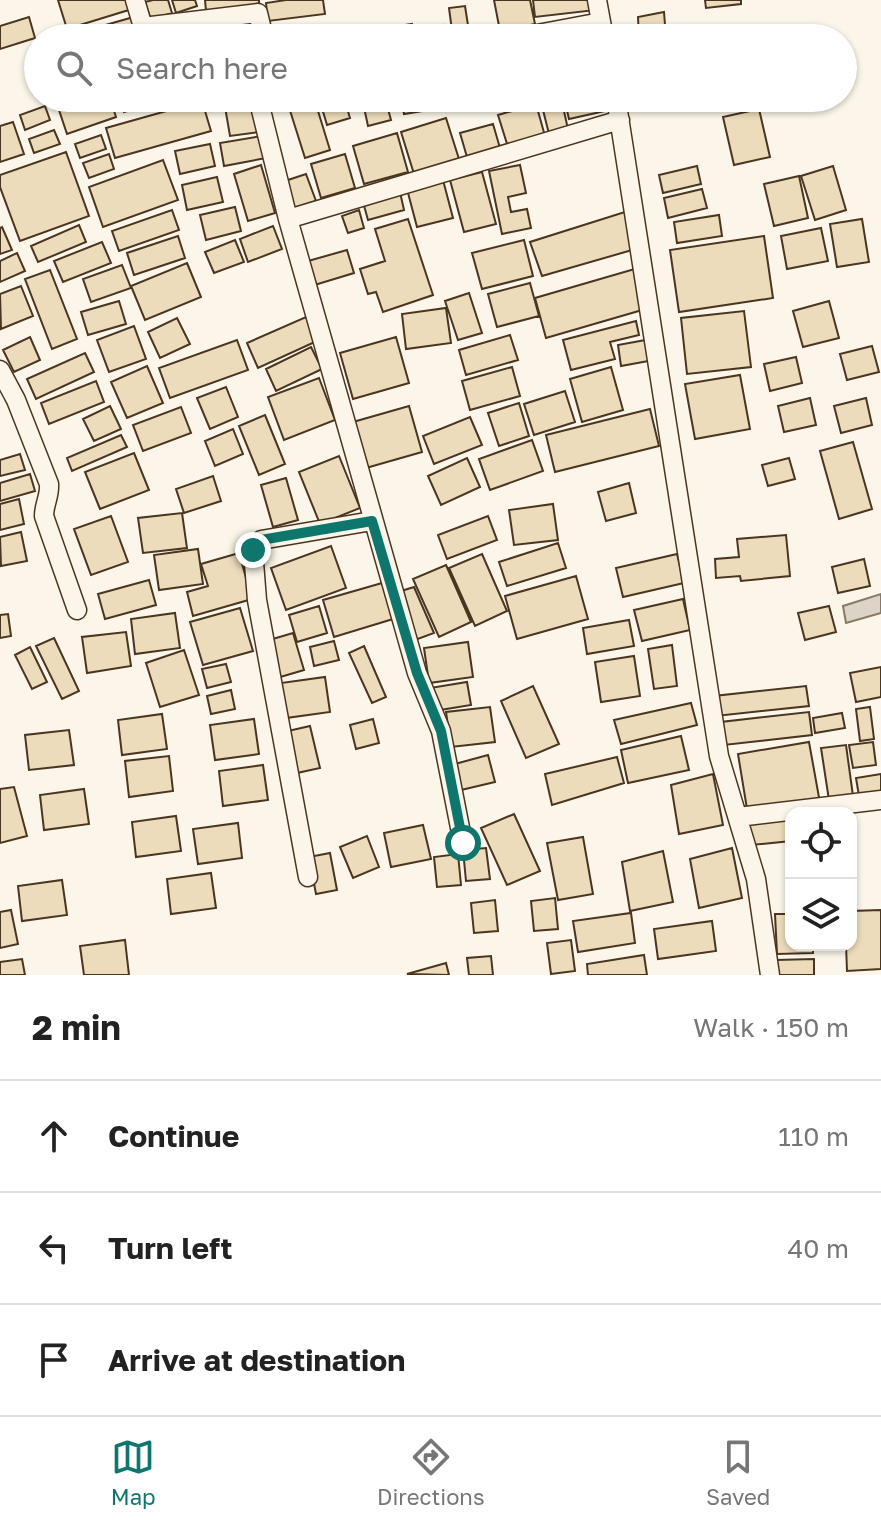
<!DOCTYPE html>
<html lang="en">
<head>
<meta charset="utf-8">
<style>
	:root { --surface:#fff; --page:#f6f6f6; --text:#222; --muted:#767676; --line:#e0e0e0; --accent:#0f766e }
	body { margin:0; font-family:"Golos Text",sans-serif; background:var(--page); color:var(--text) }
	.controls { position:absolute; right:24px; bottom:24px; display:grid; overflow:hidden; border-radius:16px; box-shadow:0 2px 6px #0004 }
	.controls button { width:72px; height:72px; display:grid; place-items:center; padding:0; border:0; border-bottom:2px solid var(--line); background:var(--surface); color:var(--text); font:40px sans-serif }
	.stop { position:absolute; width:24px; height:24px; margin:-18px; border:6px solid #0f766e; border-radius:50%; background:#fff }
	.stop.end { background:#0f766e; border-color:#fff; box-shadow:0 2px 8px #0008 }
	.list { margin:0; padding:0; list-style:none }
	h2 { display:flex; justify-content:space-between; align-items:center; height:104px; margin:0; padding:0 32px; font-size:34px }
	h2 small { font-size:26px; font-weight:400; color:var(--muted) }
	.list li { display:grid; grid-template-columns:52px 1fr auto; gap:24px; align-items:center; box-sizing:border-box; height:112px; padding:0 32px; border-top:2px solid var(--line) }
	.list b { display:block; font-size:30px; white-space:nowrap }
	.list em { font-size:26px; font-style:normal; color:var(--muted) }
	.icon { flex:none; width:44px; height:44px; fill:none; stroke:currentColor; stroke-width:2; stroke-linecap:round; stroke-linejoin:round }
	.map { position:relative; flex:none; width:881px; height:975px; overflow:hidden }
	.search { position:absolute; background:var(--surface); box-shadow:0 2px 6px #0004; left:24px; right:24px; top:24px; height:88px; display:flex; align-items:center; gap:20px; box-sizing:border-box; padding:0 28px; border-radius:44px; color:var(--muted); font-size:30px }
	.sheet { height:440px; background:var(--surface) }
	nav { display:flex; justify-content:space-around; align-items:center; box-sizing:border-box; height:112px; border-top:2px solid var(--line); background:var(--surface); font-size:22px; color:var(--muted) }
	nav a { display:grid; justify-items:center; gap:4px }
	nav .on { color:var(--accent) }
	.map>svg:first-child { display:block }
	.water { fill:#dcd4c6; stroke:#887966; stroke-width:2 }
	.building { fill:#ecdcbc; stroke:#4a3520; stroke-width:2 }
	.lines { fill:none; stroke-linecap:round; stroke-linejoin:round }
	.street-casing { stroke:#4a3520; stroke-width:21 }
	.street { stroke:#fbf6e9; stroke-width:18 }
	.route { stroke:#0f766e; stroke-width:10 }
</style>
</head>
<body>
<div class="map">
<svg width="881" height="975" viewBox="0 0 881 975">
	<rect width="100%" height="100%" fill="#fbf6e9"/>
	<path class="water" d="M881,594V613L846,623L843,606Z"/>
	<path class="building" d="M58,0H129L132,9L67,29Z
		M153,0H168L172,13L151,20L145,2Z
		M172,0H195L197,6L176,13Z
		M205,0H259V6L206,11Z
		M286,0H323L325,14L268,21L266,3Z
		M494,0H530L535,24L500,31Z
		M533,0H594L596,10L535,17Z
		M705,0H741V4L706,8Z
		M465,6L470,38H453L449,8Z
		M664,12L666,38H639L638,17Z
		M137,16L143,38H60Z
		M29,17L35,38L0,49V26Z
		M412,24L414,38H400L398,26Z
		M444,25L447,38H420L419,30Z
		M392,27L394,38H346V36Z
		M209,28L210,38H150L149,35Z
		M84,98H110L116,117L67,134L58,107Z
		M120,98H154L155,103L124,112Z
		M243,98H253L259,132L230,136L224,101Z
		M297,98H314L330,150L305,158L287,101Z
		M319,98H344L350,118L327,125Z
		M362,98H385L391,120L368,126Z
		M401,98H433L435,109L404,114Z
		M540,98H561L568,129L549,134Z
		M564,98H602L605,111L569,119Z
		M202,101L211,131L115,158L106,128Z
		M536,104L545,136L508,147L498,115Z
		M45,106L50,120L25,130L20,115Z
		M759,109L770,157L734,165L723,117Z
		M446,118L459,159L414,174L401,132Z
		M13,122L24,154L0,162V126Z
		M493,124L500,148L467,157L460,133Z
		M54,130L60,144L34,153L29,139Z
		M397,133L408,172L364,184L353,146Z
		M101,135L106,149L80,158L75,144Z
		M262,136L266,158L224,166L220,143Z
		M210,144L215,166L180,174L175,151Z
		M66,152L89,216L20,241L0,187V175Z
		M109,154L114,169L89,178L83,163Z
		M345,154L355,188L321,198L311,164Z
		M163,160L178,200L103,227L89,187Z
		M261,165L275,213L248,221L234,174Z
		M520,165L526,193L508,197L511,212L527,209L531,228L502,234L489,171Z
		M697,166L701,184L663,193L659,175Z
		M833,166L846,210L815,220L801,176Z
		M482,172L496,224L464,232L450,180Z
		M306,174L316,201L294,208L285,181Z
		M799,176L808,218L774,226L764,184Z
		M217,177L223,202L187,210L182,185Z
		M443,180L453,218L417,227L407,189Z
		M702,189L707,208L668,218L664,198Z
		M400,192L404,210L368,220L363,202Z
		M235,207L241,231L206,240L200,215Z
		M172,210L179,230L119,251L112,231Z
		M359,210L364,228L348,233L342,216Z
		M628,211L639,248L542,276L530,242Z
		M719,215L722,236L677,243L674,222Z
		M408,219L433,295L383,312L376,292L368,294L360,269L385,261L375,229Z
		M862,219L869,262L837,267L830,224Z
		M79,225L86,242L38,262L31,246Z
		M273,226L282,249L248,262L240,239Z
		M2,227L12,250L0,254V228Z
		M821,228L828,261L787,269L781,236Z
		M178,236L185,258L134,275L127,253Z
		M764,236L773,298L679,312L670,250Z
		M235,240L244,262L214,273L205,252Z
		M524,240L533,276L482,289L472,253Z
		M102,242L111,263L63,282L54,261Z
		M347,250L354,273L308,287L301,263Z
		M17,253L25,271L0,282V261Z
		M187,263L201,297L145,320L131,286Z
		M122,265L131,288L91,302L83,279Z
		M638,268L649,308L546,338L535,298Z
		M50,270L77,339L52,349L25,279Z
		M530,283L539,316L497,327L488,294Z
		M21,286L33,316L1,329L0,294Z
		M469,293L482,333L458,340L445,301Z
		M119,301L126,324L88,335L81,312Z
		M829,301L839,338L803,347L793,311Z
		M446,308L451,343L406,349L402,314Z
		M744,311L751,367L687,374L681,318Z
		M306,317L317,341L258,368L247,343Z
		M177,318L190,344L160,358L148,332Z
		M636,321L639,335L610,342L615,359L571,370L563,340Z
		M134,326L146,359L109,372L97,340Z
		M510,335L518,360L466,375L459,350Z
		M30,337L40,360L14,372L3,350Z
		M396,337L409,383L353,399L340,353Z
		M651,339L654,360L621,366L618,345Z
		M237,340L248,370L170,398L159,368Z
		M872,346L879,372L847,380L840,354Z
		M311,347L322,369L276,391L266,369Z
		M85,353L94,372L36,399L27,379Z
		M796,357L802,383L770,391L764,364Z
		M147,366L163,403L127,418L111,382Z
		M512,367L520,396L470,410L462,381Z
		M611,367L623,410L582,422L570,379Z
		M740,375L750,429L695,439L685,384Z
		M319,378L335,420L284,440L268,397Z
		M96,381L104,402L49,424L41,403Z
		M226,387L238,417L210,429L197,398Z
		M565,391L575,422L534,435L524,404Z
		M810,398L816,425L784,432L778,406Z
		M866,398L872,425L841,433L834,406Z
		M519,403L529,436L499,446L488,413Z
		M110,406L121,429L94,441L83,419Z
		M409,406L422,452L366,468L353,422Z
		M181,407L191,433L143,451L133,425Z
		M650,409L659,446L555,472L546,435Z
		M265,415L285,464L259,475L239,426Z
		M470,417L482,445L434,464L423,436Z
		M233,429L243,454L215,466L205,441Z
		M121,435L127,447L72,471L67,458Z
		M532,440L543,471L490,490L479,459Z
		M853,442L872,509L839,519L820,451Z
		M134,453L149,490L100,509L85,472Z
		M20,454L25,470L0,476V460Z
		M339,456L360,508L320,524L299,472Z
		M467,458L480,487L441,505L428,476Z
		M789,458L795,479L768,486L762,465Z
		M30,474L35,491L0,501V483Z
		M213,476L221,501L184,513L176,489Z
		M286,478L298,520L273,527L261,485Z
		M629,483L636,513L606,521L598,492Z
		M19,499L24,524L0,530V504Z
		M553,504L558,540L514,545L509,510Z
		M182,513L187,548L143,553L138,518Z
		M111,516L128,562L91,575L74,529Z
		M488,516L497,540L447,559L438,535Z
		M21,532L27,561L1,566L0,537Z
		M786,535L790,576L741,581L740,576L716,578L715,559L739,557L737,539Z
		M558,543L566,568L507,586L499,562Z
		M331,546L346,588L286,610L271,568Z
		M198,549L203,584L159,590L154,555Z
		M239,553L252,599L193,616L187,592L208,586L201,564Z
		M482,554L507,611L475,626L449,568Z
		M677,554L684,583L623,597L616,568Z
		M864,559L870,586L838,593L832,567Z
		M446,565L471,622L439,637L413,579Z
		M576,576L588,619L517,639L505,596Z
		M149,580L156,605L105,619L98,594Z
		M382,583L393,619L334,637L323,600Z
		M414,587L434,633L415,640L398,592Z
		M683,599L690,630L642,641L634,610Z
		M319,606L327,633L297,642L289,615Z
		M829,606L836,632L805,640L798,613Z
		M240,608L253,651L203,665L190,622Z
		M175,613L180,648L135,654L131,619Z
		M8,614L11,636L0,638V615Z
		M629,620L634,646L587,654L583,628Z
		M126,632L131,666L87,673L82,637Z
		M293,633L304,670L277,678L266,641Z
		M54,638L79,691L62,699L36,646Z
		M334,641L339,660L314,666L310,647Z
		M468,642L473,677L429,683L424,648Z
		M672,645L677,686L654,689L648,649Z
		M364,646L386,697L372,703L349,653Z
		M30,647L47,682L32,689L15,655Z
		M184,650L199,695L160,707L146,663Z
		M634,656L640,696L601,702L595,662Z
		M226,664L231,682L207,688L202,669Z
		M881,667V697L856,702L850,673Z
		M325,677L330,712L286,718L281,683Z
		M467,682L471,705L434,711L430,688Z
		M533,686L559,744L526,758L501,701Z
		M806,686L809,706L716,716L714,696Z
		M231,690L235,709L211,714L207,696Z
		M691,703L697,725L621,744L614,720Z
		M490,707L495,742L451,747L446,712Z
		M870,707L874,739L860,741L856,709Z
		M809,712L812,735L724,745L721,722Z
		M842,713L845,728L815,733L813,718Z
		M162,714L167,749L122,755L118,720Z
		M254,719L259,754L215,760L210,725Z
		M373,719L379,743L356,749L350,725Z
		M310,726L320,768L297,773L288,731Z
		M69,730L74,765L29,770L25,735Z
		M681,736L689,770L628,783L621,750Z
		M809,742L820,803L748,815L738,754Z
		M873,742L876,765L853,768L849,745Z
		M846,745L853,796L829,800L821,748Z
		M488,755L495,782L461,790L455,764Z
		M169,756L173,791L129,797L125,761Z
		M617,757L624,783L552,805L545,774Z
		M263,765L268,800L223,806L219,771Z
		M713,774L723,825L679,834L671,785Z
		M881,774V792L859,796L856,778Z
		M14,787L27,836L0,843V789Z
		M84,789L89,824L44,830L40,795Z
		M514,814L540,871L507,885L481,828Z
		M176,816L181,851L136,857L132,822Z
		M791,817V841L751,845L749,821Z
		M238,823L242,858L198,864L193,829Z
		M423,825L431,859L391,867L384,833Z
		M367,836L379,867L353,878L340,847Z
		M583,837L593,894L558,900L547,843Z
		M486,848L490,879L466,881L463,850Z
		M732,848L742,898L699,908L690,859Z
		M663,851L673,902L630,911L622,862Z
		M330,853L337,890L316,894L309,857Z
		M458,854L461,885L437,887L434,857Z
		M211,873L216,908L171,914L167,879Z
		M62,880L67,915L22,921L18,886Z
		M555,898L558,929L534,931L531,901Z
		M495,900L498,931L474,933L471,903Z
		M11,910L18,944L0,948V912Z
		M881,910V969L847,971L846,945H851V911Z
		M631,913L635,943L578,952L573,921Z
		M775,914H791V945H813V953L777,954Z
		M712,921L716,951L658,959L654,929Z
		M125,940L129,975H84L80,946Z
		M571,940L575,971L551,974L547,943Z
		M644,955L647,975H588L587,964Z
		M491,956L493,975H469L467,958Z
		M22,959L25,975H0V962Z
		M814,959V975H776V960Z
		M446,963L449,975L407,974Z"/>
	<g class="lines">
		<g class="street-casing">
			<path id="street" d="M135,0L143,27L258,13L264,38
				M597,0L604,38
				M516,38L601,22
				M258,98L288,219L620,120
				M616,98L719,756L756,879L770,975
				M288,219L417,673L441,731L463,843
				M0,370L16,400L49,484C50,496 44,504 44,516L77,610
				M738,817L881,800
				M308,877L257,600L253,550L261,540L372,521"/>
		</g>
		<use href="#street" class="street"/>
	</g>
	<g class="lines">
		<path class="route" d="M253,550L261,540L372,521L417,673L441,731L463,843"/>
	</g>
</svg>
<div class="controls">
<button><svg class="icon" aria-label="locate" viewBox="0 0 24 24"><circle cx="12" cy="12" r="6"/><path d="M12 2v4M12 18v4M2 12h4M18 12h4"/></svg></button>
<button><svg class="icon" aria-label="layers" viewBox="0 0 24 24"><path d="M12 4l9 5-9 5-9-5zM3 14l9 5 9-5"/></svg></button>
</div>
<div class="stop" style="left:463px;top:843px"></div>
<div class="stop end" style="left:253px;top:550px"></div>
<div class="search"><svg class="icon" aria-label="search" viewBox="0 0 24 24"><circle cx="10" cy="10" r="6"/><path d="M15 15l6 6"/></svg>Search here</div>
</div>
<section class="sheet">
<h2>2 min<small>Walk · 150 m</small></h2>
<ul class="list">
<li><svg class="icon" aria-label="ahead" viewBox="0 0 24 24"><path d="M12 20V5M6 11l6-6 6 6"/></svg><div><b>Continue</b></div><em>110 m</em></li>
<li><svg class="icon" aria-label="left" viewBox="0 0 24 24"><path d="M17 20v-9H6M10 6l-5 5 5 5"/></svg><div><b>Turn left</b></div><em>40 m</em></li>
<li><svg class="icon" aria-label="arrive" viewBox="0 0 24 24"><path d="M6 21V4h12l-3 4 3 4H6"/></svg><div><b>Arrive at destination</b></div></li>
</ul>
</section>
<nav>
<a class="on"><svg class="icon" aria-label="map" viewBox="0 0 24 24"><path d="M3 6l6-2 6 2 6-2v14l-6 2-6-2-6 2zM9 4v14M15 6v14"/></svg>Map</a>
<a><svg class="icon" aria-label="directions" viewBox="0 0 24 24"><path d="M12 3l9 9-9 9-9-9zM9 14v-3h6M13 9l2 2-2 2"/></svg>Directions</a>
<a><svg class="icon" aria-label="saved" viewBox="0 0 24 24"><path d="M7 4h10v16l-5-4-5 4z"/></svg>Saved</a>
</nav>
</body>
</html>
